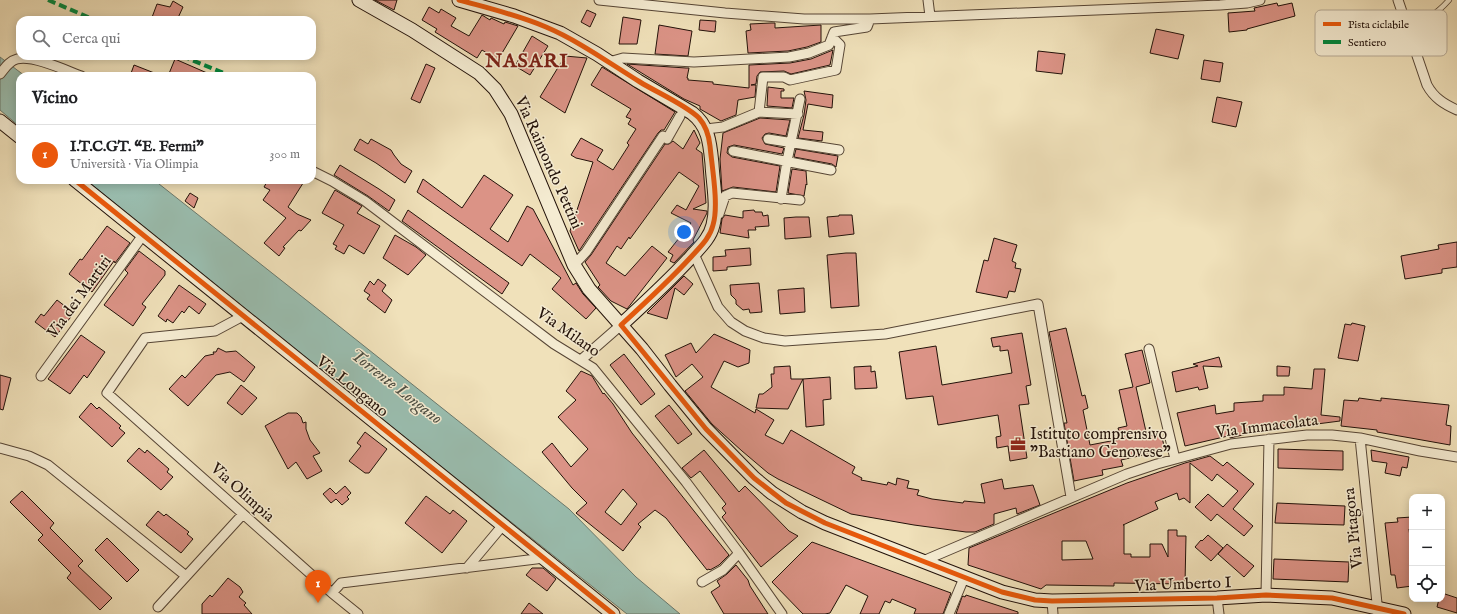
<!DOCTYPE html>
<html lang="it">
<head>
<meta charset="utf-8">
<style>
	:root { --surface:#fff; --page:#f2f2f2; --text:#202124; --muted:#757577; --line:#e0e0e0; --accent:#ea580c }
	body { margin:0; font-family:"IM FELL English",serif; background:var(--page); color:var(--text) }
	.controls { position:absolute; right:12px; bottom:12px; display:grid; overflow:hidden; border-radius:8px; box-shadow:0 2px 10px #0003 }
	.controls button { width:36px; height:36px; display:grid; place-items:center; padding:0; border:0; border-bottom:1px solid var(--line); background:var(--surface); color:var(--text); font:20px sans-serif }
	.you { position:absolute; left:684px; top:232px; width:14px; height:14px; margin:-10px; border:3px solid #fff; border-radius:50%; background:#1a73e8; box-shadow:0 0 0 6px #1a73e833 }
	.badge { display:grid; place-items:center; width:26px; height:26px; border-radius:50%; background:var(--accent); color:#fff; font-size:13px; font-weight:700 }
	.pin { position:absolute; translate:-50% -33px; filter:drop-shadow(0 1px 2px #0008) }
	.pin::after { content:''; position:absolute; top:21px; width:14px; height:12px; background:inherit; clip-path:polygon(0 0,100% 0,50% 100%) }
	.list { margin:0; padding:0; list-style:none }
	h2 { display:flex; justify-content:space-between; align-items:center; height:52px; margin:0; padding:0 16px; font-size:17px }
	h2 small { font-size:13px; font-weight:400; color:var(--muted) }
	.list li { display:grid; grid-template-columns:26px 1fr auto; gap:12px; align-items:center; box-sizing:border-box; height:60px; padding:0 16px; border-top:1px solid var(--line) }
	.list b { display:block; font-size:15px; white-space:nowrap }
	.list p { margin:0; font-size:13px; white-space:nowrap; color:var(--muted) }
	.list em { font-size:13px; font-style:normal; color:var(--muted) }
	.icon { flex:none; width:22px; height:22px; fill:none; stroke:currentColor; stroke-width:2; stroke-linecap:round; stroke-linejoin:round }
	.map { position:relative; flex:none; width:1457px; height:614px; overflow:hidden }
	.search { position:absolute; background:var(--surface); box-shadow:0 2px 10px #0003; left:16px; top:16px; width:300px; height:44px; display:flex; align-items:center; gap:10px; box-sizing:border-box; padding:0 14px; border-radius:12px; color:var(--muted); font-size:15px }
	.panel { position:absolute; background:var(--surface); box-shadow:0 2px 10px #0003; left:16px; top:72px; width:300px; height:112px; border-radius:12px }
	.map>svg:first-child { display:block }
	.water { fill:#9abeb0; stroke:#6a796d }
	.building { fill:#db9386; stroke:#221109; fill-rule:evenodd }
	.lines { fill:none; stroke-linecap:round; stroke-linejoin:round }
	.lane-casing { stroke:#564535; stroke-width:6 }
	.street-casing { stroke:#564535; stroke-width:11 }
	.secondary-casing { stroke:#221109; stroke-width:15 }
	.lane { stroke:#f5ecd2; stroke-width:4.5 }
	.street { stroke:#f5ecd2; stroke-width:9 }
	.secondary { stroke:#f5ecd2; stroke-width:13 }
	.quiet { stroke:#00873e; stroke-width:4; stroke-dasharray:8 4; stroke-linecap:butt }
	.cycleway-casing { stroke:#f5ecd2; stroke-width:8 }
	.cycleway { stroke:#e8590c; stroke-width:5 }
	.labels { text-anchor:middle; dominant-baseline:central; stroke-width:3; stroke-linejoin:round; paint-order:stroke }
	.street-label { font-size:16px; fill:#221109; stroke:#f5ecd2 }
	.poi-label { font-size:16px; fill:#221109; stroke:#f5ecd2; text-anchor:start }
	.water-label { font-size:17px; font-style:italic; fill:#4c4e43; stroke:#f5ecd2 }
	.district-label { font-size:20px; font-weight:bold; letter-spacing:1px; fill:#7a1f14; stroke:#f5ecd2 }
	.key { fill:#f5ecd2; stroke:#b6aa96; stroke-width:1 }
	.key-label { font-size:11px; fill:#221109 }
</style>
</head>
<body>
<div class="map">
<svg width="1457" height="614" viewBox="0 0 1457 614">
	<rect width="100%" height="100%" fill="#f0e1ba"/>
	<filter id="stains"><feTurbulence type="fractalNoise" baseFrequency=".005" numOctaves="4"/><feColorMatrix values="0 0 0 0 .2 0 0 0 0 .09 0 0 0 0 .02 0 0 0 .5 -.17"/></filter>
	<radialGradient id="worn" r=".72"><stop offset=".6" stop-color="#630" stop-opacity="0"/><stop offset="1" stop-color="#630" stop-opacity=".3"/></radialGradient>
	<path class="water" d="M0,57L25,76H20V127L0,110Z
		M86,180H154L310,303L569,509L636,577L680,614H627L423,452Z"/>
	<path class="building" d="M375,0H397L394,10Z
		M173,1L183,7L177,20H151L157,4L170,7Z
		M1277,3L1278,6L1292,3L1295,16L1247,29V30L1229,32L1228,13L1255,11L1254,8Z
		M429,7L439,13L441,9L456,18L451,26L469,36L482,15L490,20L491,18L504,24L505,22L518,26L498,60L482,50L477,58L435,32L437,29L422,20Z
		M587,10L596,14L590,27L581,22Z
		M623,17L641,20L637,44H619Z
		M700,20L716,21L715,32L699,30Z
		M771,23H775V28L821,25V42L807,47L788,51L748,53L746,31L751,30L750,24Z
		M659,25L692,31L688,56L655,54Z
		M1156,29L1184,35L1178,59L1150,53Z
		M532,36L548,46L530,75L515,66Z
		M833,50L830,65L791,74L784,71L760,72L757,76L756,84L751,85H756L755,97L738,100L736,115L721,121L700,109V106L684,99L627,64L686,68H689L687,78H688V80L713,82V84L749,88V65L790,63L811,59Z
		M1038,51L1065,54L1062,74L1036,71Z
		M565,56L587,58L565,113L540,97Z
		M175,59L214,76H168Z
		M1204,60L1223,63L1220,82L1201,79Z
		M426,64L435,68L420,103L411,99Z
		M134,65L162,76H130Z
		M602,67L675,112L664,130H661L658,133L579,251L570,231L593,162L576,158L571,155L581,138L603,150L597,160L613,170L629,145L627,143L636,129L628,124L631,119L626,117L631,109L591,85Z
		M768,87L784,89V91H781V98H794L792,108L767,106Z
		M804,91L833,95L832,108L808,104L803,130L823,132L822,141L798,138L804,115L806,100Z
		M1217,97L1242,102L1236,127L1212,122Z
		M760,118L790,120L786,136L769,133L765,134L762,138L765,144L784,148L782,154L734,145L728,147L727,153L732,157L780,166L776,192L733,187L722,191L720,159L723,133Z
		M694,130L700,143L696,149L702,153L706,203L693,209L707,211V213L693,240L694,242L674,263L670,261L673,255L668,252L691,223L671,213L677,205L686,210L699,186L679,172L630,239L629,237L621,249L617,246L606,263L625,276L652,246L667,258L627,309L611,301L598,287L600,285L585,262L591,255L665,144H669L673,141L683,149Z
		M360,139L368,144L371,139L391,150L394,155L401,164L412,171L405,183L376,163L354,150Z
		M796,149L838,156L836,167L832,164L794,157Z
		M340,165L379,189L395,200L389,211L368,196L334,175Z
		M792,169L806,171L807,185L806,184L804,196L788,193Z
		M484,175L513,195L490,229L508,242L527,206L533,209L573,285L576,283L583,294L596,308L586,319L552,289L561,278L530,254L522,266L417,192L423,179L462,208Z
		M268,180H305L288,207L297,214L311,220L301,231L299,230L283,247L285,248L279,256L264,243L286,218L263,200L270,190L264,187Z
		M335,190L362,206L357,213L380,226L364,254L349,245L344,254L335,249L337,246L333,244L344,225L322,213Z
		M190,193L198,198L194,208L185,201Z
		M408,210L509,283L502,294L402,221Z
		M754,210L755,212H762L763,216L768,215L769,226L755,227L756,230H748L749,238L720,233L722,219L725,215L743,218V211Z
		M839,215H852L854,234L829,237L827,217L839,216Z
		M796,217H809L811,237L785,239L784,218Z
		M107,226L130,243L115,263L114,261L92,292L69,274L80,259L82,260Z
		M395,235L416,247L426,255L408,275L383,258Z
		M994,238L1017,245L1012,261L1016,263L1015,268L1021,269L1015,292L1009,291L1007,298L976,292L984,260L988,261Z
		M1457,242V267L1442,269V273L1405,279L1401,256L1439,249L1438,245Z
		M750,248L751,265L727,267V270L713,271V257L726,256L725,250Z
		M139,251L165,271V275L142,304L146,307L133,326L104,305L128,273L125,270Z
		M846,253H856L859,306L831,308L827,255Z
		M684,276L693,284L684,295L675,288L667,319L647,313Z
		M378,279L386,285L382,291L392,300L385,313L367,299L370,295L364,291L370,281L374,285Z
		M759,283L762,312L750,313L749,309L743,310L736,304V300L731,295L730,285Z
		M179,285L206,304L199,314L189,306L184,313L182,311L173,323L167,319L166,322L158,316Z
		M804,288L805,312L780,314L778,290Z
		M57,300L74,313L55,337L35,322L41,314L44,316Z
		M1352,323L1365,326L1358,361L1338,358L1345,324L1351,325Z
		M1066,328L1082,396L1085,395L1088,408L1083,410L1090,445L1121,439L1118,428L1127,426L1119,390L1133,387L1125,354L1142,350L1150,383L1136,387L1147,436L1161,433L1165,450L1121,460L1123,466L1102,470L1103,475L1074,481L1064,423H1067L1049,332Z
		M1022,333L1031,385L1026,386L1029,404L1019,405L1027,458L1010,461L1008,446L997,448L996,437L1001,436L998,415L938,425L933,396L906,399L899,352L936,346L942,385L1012,373L1008,350L1000,351V346L993,347L991,338Z
		M714,334L750,350L749,363L738,367L724,361L711,387L755,413L756,409L774,420L765,435L783,444L791,430L855,467L852,473L862,478L861,480L887,485L888,482L896,485L897,478L909,481L907,488L919,490L917,495L932,499L963,503L964,501L985,503L981,484L1002,479L1004,489L1033,485L1040,505L1017,514L1016,508L994,514V524L975,532H966L914,525L851,514L778,479L768,473L742,451L712,424L685,391L703,377L692,364L676,377L665,355L691,343L696,353Z
		M81,335L105,352L87,378L84,375L70,394L48,379Z
		M218,348L226,352L236,351L255,367L244,382L230,372L216,375L188,406L169,389L182,375L185,378L205,356L214,354L213,352H216Z
		M624,354L655,394L641,405L610,365Z
		M1219,357L1222,367L1203,366L1208,388L1199,390L1198,387L1176,392L1172,372L1198,366L1193,364Z
		M790,366L791,379H803L788,409L756,408L759,394H763L772,387L771,374H774V367Z
		M871,366V372L875,371L877,388L855,389L854,367Z
		M1277,366L1290,367L1289,376H1277Z
		M1314,369H1325L1321,415L1340,417V421L1255,432L1230,438V436H1228L1185,446L1177,413L1215,405L1216,414L1234,411V403L1263,401V395H1284V387L1312,389Z
		M581,371L592,376L603,394L604,393L613,404L632,433L729,555L719,565L710,570L709,569L707,570L666,518L655,510L638,524L641,527L623,551L576,513L587,503L572,488L542,452L552,443L571,467L588,449L558,417L576,400L566,391ZM623,489L637,504L621,525L605,512Z
		M0,375L11,378L3,410L0,409Z
		M830,377L831,399L823,400L824,425L806,427L803,379Z
		M241,385L257,398L242,415L227,403Z
		M1359,398L1381,401V398L1449,405L1446,425L1451,426L1450,445L1377,432V430L1341,426L1344,400L1358,401Z
		M91,403L97,409L99,407L121,426L119,428L125,433L112,447L79,417Z
		M669,405L692,434L678,444L655,416Z
		M288,413H297L301,417L303,423L306,422V429L310,440L320,453L313,456L322,471L307,479L296,462L288,469L265,426Z
		M365,432L387,449L369,473H365L349,461L361,446L357,443Z
		M139,448L145,453L147,450L169,469L167,472L173,477L161,490L127,461Z
		M1278,449L1343,451V470L1278,468Z
		M704,450L739,492L745,486L789,531L798,536L761,567L722,517L726,513L722,508L726,504L700,471L691,478L682,468Z
		M1371,450L1409,457L1407,468L1402,467L1400,476L1385,473L1387,463L1372,461Z
		M1210,456L1223,466L1227,462L1254,484L1233,509L1253,526L1244,536L1217,514L1211,521L1195,507L1208,494L1223,507L1238,491L1217,474L1212,481L1190,463V503L1184,498L1179,500L1177,493L1155,502L1158,509L1123,525H1124V554H1131V557H1150V544H1162L1168,557V530H1177V536H1186L1185,584L1114,583V586L1046,585L1041,589L968,565L969,548L1127,483L1185,463ZM1062,541H1086L1093,559L1062,560Z
		M345,486L351,493L347,497L349,499L342,505L336,499L331,503L323,494L330,488L336,494Z
		M22,491L54,523L50,528L83,561L78,566L112,598L100,610L67,578L71,573L38,540L43,535L10,502Z
		M426,496L450,514L453,510L467,521L442,553L405,523Z
		M1277,503L1345,506L1344,525L1275,523Z
		M158,511L164,516L166,514L189,532L187,534L193,539L181,553L146,525Z
		M1412,517V529H1409L1412,554V586L1397,588L1395,575H1391L1385,523L1398,522L1397,518Z
		M1208,535L1223,548L1211,561L1195,547L1201,540L1202,541Z
		M107,538L139,570L127,582L95,550Z
		M812,542L951,593L943,614H914L916,609L892,599L890,603L885,601L879,614H860L868,596L846,585L830,613L825,614H803L772,582Z
		M1227,544L1254,566L1244,577L1218,554Z
		M1274,559L1349,562L1348,582L1273,579Z
		M736,565L748,580L750,586L768,614H724L711,592L720,586L717,581L727,574Z
		M532,568H543L556,579L547,591L526,575Z
		M228,578L240,587L243,592L239,597L246,603L244,605L252,614H202V604L210,595L212,597Z
		M1442,593L1457,598V613L1437,607L1439,599H1442Z
		M966,595L1018,612V614H956L962,597L963,596L965,597Z
		M529,603L543,614H521Z"/>
	<g class="lines">
		<g class="lane-casing">
			<path id="lane" d="M1407,25C1427,18 1434,17 1449,0"/>
		</g>
		<g class="street-casing">
			<path id="street" d="M599,0L725,13L804,19H870L1220,5L1247,3L1260,0
				M928,0L930,16
				M1398,0L1427,85C1434,98 1444,104 1457,110
				M609,62L623,58L694,62L789,57L809,53L829,45L834,32L867,27L870,19
				M0,74C5,68 9,61 17,59C33,55 65,70 81,76
				M759,112L763,77H784L790,80L836,70L840,45L832,37
				M706,129L723,127L759,112L798,114
				M768,139L839,150
				M733,151L831,170
				M312,171L332,181L365,201L554,344L593,368L686,482L739,553L782,614
				M781,199L787,161L800,99
				M717,215L719,214L725,196L732,193L800,200
				M694,254L718,307L731,322L745,331L764,338L785,341L885,334L1038,304L1071,497
				M574,265L586,252L663,136L667,139L680,116
				M243,316L215,331L145,338L107,393L332,593L358,614
				M1149,349L1175,459
				M581,360L621,325
				M41,376L143,235
				M1360,438L1378,613
				M0,448L29,456L48,465L186,576
				M923,561L1127,474L1157,464L1231,444L1307,435H1332L1360,438L1420,451L1457,457
				M467,568L503,525
				M702,582L723,570L739,553
				M332,593L341,583L544,558
				M1266,595L1269,439
				M1217,598L1219,614
				M1052,601L1053,614
				M158,607L243,514
				M949,614L964,578"/>
		</g>
		<g class="secondary-casing">
			<path id="secondary" d="M359,0L412,30L479,73L495,89L511,114L574,265L589,289L642,349L670,385L706,429L754,478L772,493L802,512L825,523L1002,592L1035,600L1052,601L1217,598L1266,595L1332,598L1404,614
				M459,0L514,16L560,33L597,54L638,81L692,113C709,126 710,144 712,164C713,184 718,206 713,225C710,238 700,247 691,257C669,281 645,303 621,325
				M0,121L20,137
				M75,180L613,614"/>
		</g>
		<use href="#lane" class="lane"/>
		<use href="#street" class="street"/>
		<use href="#secondary" class="secondary"/>
		<path class="quiet" d="M48,0L95,20
			M182,56L231,76"/>
		<g class="cycleway-casing">
			<path id="cycleway" d="M459,0C488,8 518,15 546,27C579,41 609,63 640,82C656,92 686,105 699,118C706,126 709,136 710,146C712,167 719,206 713,225C710,238 700,247 691,257C669,281 645,303 621,325L706,429L754,478L786,503L825,523L1002,592L1035,600L1052,601L1217,598L1266,595L1332,598L1404,614
				M75,180L613,614"/>
		</g>
		<use href="#cycleway" class="cycleway"/>
	</g>
	<defs>
		<g id="office-bare" transform="scale(1.2)"><path d="M-6-3h4V-5.5h4V-3h4V5H-6ZM-1-4.5V-3h2v-1.5ZM-6 0V1H6V0Z" fill="#8f2418" stroke="#f5ecd2" stroke-width="2.5" paint-order="stroke"/></g>
	</defs>
	<g fill-rule="evenodd">
		<use href="#office-bare" x="1018" y="444"/>
	</g>
	<g class="labels">
		<g class="street-label">
			<text transform="translate(548 163) rotate(66)">Via Raimondo Pettini</text>
			<text transform="translate(80 297) rotate(-54)">Via dei Martiri</text>
			<text transform="translate(568 333) rotate(35)">Via Milano</text>
			<text transform="translate(352 387) rotate(39)">Via Longano</text>
			<text transform="translate(1267 427) rotate(-7)">Via Immacolata</text>
			<text transform="translate(242 493) rotate(42)">Via Olimpia</text>
			<text transform="translate(1354 528) rotate(-96)">Via Pitagora</text>
			<text transform="translate(1183 585) rotate(-2)">Via Umberto I</text>
		</g>
		<g class="poi-label">
			<text x="1030" y="435">Istituto comprensivo<tspan x="1030" dy="18">"Bastiano Genovese"</tspan></text>
		</g>
		<g class="water-label">
			<text transform="translate(396 387) rotate(38)">Torrente Longano</text>
		</g>
		<g class="district-label">
			<text x="527" y="61">NASARI</text>
		</g>
	</g>
	<rect x="1315" y="10" width="132" height="46" rx="6" class="key"/>
	<rect x="1323" y="22" width="18" height="4" fill="#e8590c"/>
	<rect x="1323" y="40" width="18" height="4" fill="#00873e"/>
	<g class="key-label">
		<text x="1348" y="28">Pista ciclabile</text>
		<text x="1348" y="46">Sentiero</text>
	</g>
	<rect width="100%" height="100%" filter="url(#stains)"/>
	<rect width="100%" height="100%" fill="url(#worn)"/>
</svg>
<div class="controls">
<button>+</button>
<button>−</button>
<button><svg class="icon" aria-label="locate" viewBox="0 0 24 24"><circle cx="12" cy="12" r="6"/><path d="M12 2v4M12 18v4M2 12h4M18 12h4"/></svg></button>
</div>
<div class="you"></div>
<div class="pin badge" style="left:318px;top:603px">1</div>
<div class="search"><svg class="icon" aria-label="search" viewBox="0 0 24 24"><circle cx="10" cy="10" r="6"/><path d="M15 15l6 6"/></svg>Cerca qui</div>
<section class="panel">
<h2>Vicino<small></small></h2>
<ul class="list">
<li><span class="badge">1</span><div><b>I.T.C.GT. “E. Fermi&quot;</b><p>Università · Via Olimpia</p></div><em>300 m</em></li>
</ul>
</section>
</div>
</body>
</html>
